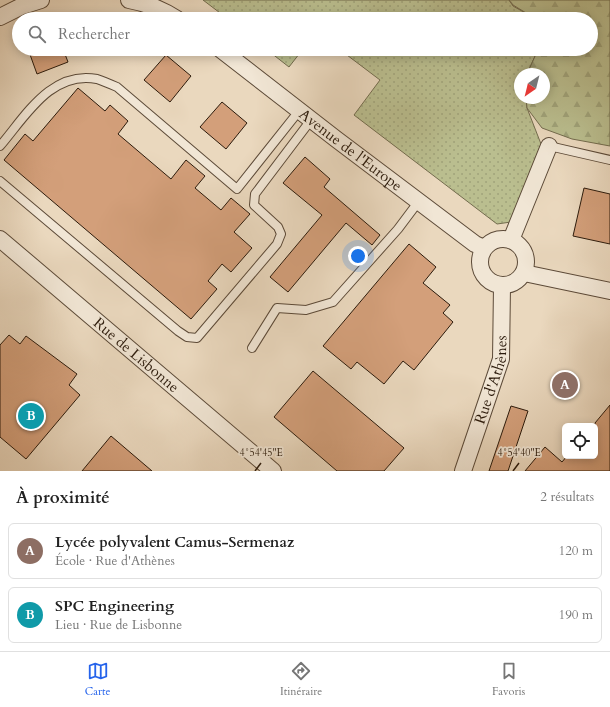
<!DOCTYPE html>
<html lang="fr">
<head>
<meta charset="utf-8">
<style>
	:root { --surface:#fff; --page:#f2f2f2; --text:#222; --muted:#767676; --line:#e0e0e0; --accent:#2563eb }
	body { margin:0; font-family:Cardo,serif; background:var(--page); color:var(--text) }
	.controls { position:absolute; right:12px; bottom:12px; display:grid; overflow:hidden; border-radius:6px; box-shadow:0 2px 10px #0003 }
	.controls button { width:36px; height:36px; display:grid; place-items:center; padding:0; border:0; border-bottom:1px solid var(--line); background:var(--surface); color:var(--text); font:20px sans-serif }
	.compass { position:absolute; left:514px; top:68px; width:36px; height:36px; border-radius:50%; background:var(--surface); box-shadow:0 2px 10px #0003; rotate:215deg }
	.you { position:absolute; left:358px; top:256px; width:14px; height:14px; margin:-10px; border:3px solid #fff; border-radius:50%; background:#1a73e8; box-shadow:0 0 0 6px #1a73e833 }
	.badge { display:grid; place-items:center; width:26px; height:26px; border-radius:50%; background:var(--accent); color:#fff; font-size:13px; font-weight:700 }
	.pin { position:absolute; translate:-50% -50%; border:2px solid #fff; box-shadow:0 1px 4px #0006 }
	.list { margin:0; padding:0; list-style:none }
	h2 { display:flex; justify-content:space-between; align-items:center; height:52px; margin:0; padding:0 16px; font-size:17px }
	h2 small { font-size:13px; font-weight:400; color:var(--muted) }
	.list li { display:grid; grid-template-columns:26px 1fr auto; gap:12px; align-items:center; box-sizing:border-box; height:56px; margin:0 8px 8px; padding:0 8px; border:1px solid var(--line); border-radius:6px }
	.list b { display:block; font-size:15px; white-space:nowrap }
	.list p { margin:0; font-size:13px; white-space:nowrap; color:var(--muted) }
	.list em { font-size:13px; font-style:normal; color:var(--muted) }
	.icon { flex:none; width:22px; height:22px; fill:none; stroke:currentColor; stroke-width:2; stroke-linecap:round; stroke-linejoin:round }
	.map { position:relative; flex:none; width:610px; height:471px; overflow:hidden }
	.search { position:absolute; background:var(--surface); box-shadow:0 2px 10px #0003; left:12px; right:12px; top:12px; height:44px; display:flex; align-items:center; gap:10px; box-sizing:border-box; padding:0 14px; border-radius:22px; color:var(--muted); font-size:15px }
	.sheet { height:180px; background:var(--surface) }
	nav { display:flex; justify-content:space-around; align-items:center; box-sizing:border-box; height:56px; border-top:1px solid var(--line); background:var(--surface); font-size:11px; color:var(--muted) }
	nav a { display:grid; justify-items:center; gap:2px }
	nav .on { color:var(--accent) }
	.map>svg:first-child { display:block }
	.grass { fill:url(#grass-dots); stroke:#736c4e }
	.forest { fill:url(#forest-firs); stroke:#736c4e }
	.building { fill:#d39f7a; stroke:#2c1b0c }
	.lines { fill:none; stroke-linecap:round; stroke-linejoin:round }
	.service-casing { stroke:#5c4a38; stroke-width:10 }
	.minor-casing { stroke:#5c4a38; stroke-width:18 }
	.service { stroke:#f1e6d5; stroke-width:8 }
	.minor { stroke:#f1e6d5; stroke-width:16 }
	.ticks { fill:none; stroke:#2c1b0c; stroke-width:1.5 }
	.labels { text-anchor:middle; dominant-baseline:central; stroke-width:3.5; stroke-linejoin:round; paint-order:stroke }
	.street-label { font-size:15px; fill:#2c1b0c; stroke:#f1e6d5 }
	.ticks-label { font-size:10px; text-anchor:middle; fill:#2c1b0c; stroke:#f1e6d5; stroke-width:3.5; stroke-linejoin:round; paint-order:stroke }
</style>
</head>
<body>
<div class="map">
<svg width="610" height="471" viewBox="0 0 610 471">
	<defs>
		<pattern id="grass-dots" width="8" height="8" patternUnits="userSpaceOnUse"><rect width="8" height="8" fill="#babe8f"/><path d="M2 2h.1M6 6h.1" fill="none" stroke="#a0a37a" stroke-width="1.8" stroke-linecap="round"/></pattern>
		<pattern id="forest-firs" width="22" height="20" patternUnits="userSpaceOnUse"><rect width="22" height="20" fill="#babe8f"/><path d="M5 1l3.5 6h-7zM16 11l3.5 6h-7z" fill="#a0a37a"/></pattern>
	</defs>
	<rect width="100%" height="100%" fill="#ead8be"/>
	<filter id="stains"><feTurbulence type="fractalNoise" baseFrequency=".005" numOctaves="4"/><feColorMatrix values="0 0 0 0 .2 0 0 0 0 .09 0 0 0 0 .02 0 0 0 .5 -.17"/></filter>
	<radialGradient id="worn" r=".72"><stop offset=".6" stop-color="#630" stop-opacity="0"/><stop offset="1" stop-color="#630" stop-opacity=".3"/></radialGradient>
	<path class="grass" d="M203,0H509L513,6L536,19H228Z
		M266,49H303L289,67Z
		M339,49H541L536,54L527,74H520V98H526L527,108L541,144L511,222L497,224L354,115L380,80Z"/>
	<path class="forest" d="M509,0H610V146L572,139L542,128L527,108L526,98H544V74H527L536,54L541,49H591V19H536L513,5Z"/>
	<path class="building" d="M28,49H63L68,62L37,74Z
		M166,55L191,76L170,102L144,80Z
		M78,88L105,111L110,105L128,121L118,134L171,179L186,160L205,176L195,188L221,210L231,198L250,214L234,232L252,248L231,272L222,264L208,281L217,289L191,319L4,160L25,134L33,141Z
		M222,102L247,123L226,149L200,127Z
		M305,157L330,179L324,187L380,235L372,245L346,223L288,292L270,277L322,215L283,183Z
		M584,188L610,194V244L573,236Z
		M409,244L436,267L423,283L450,305L443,313L453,322L414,370L403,361L384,384L357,362L351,369L323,346Z
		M9,335L20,344L26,336L77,374L69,385L80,395L26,459L0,437V345Z
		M313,371L404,448L384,471H337L274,417Z
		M610,405V471H525L545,447L562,462L567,456H595V423Z
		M511,406L528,411L508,471H489Z
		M111,436L152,471H82Z"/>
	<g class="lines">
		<g class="service-casing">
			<path id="service" d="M0,146C25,117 51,70 97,79C103,81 110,84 117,87L237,189L299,111
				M549,146L610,160
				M0,181L178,331L187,337L197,338L277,244L281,234L278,227L254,205L255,194L311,120
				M252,348L277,308L306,310L333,302L398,229L419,201"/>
		</g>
		<g class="minor-casing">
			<g id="minor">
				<path d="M129,0C146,3 163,10 177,19"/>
				<path d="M0,17L22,6L41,0"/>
				<path id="s1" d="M220,49L336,139L475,244L484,248"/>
				<circle cx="503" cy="262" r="23"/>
				<path id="s2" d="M0,239L273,471"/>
				<path d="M511,240L549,146"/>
				<path d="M524,273L610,291"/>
				<path id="s3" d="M463,471L501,359L502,286"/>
			</g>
		</g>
		<use href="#service" class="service"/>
		<use href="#minor" class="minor"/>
	</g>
	<path class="ticks" d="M255,471L261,463M513,471L519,463"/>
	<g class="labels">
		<g class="street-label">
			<text stroke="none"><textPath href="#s1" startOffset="165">Avenue de l'Europe</textPath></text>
			<text stroke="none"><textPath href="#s2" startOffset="179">Rue de Lisbonne</textPath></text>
			<text stroke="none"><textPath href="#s3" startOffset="96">Rue d'Athènes</textPath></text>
		</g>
	</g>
	<g class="ticks-label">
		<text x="261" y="456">4°54'45"E</text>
		<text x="519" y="456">4°54'40"E</text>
	</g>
	<rect width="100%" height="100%" filter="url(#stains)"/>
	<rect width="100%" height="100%" fill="url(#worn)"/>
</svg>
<div class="controls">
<button><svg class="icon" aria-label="locate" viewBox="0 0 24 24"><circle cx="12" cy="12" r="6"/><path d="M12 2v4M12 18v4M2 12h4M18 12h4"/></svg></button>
</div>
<svg class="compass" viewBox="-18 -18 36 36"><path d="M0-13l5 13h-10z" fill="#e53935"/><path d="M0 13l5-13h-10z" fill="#767676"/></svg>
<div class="you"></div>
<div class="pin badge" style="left:565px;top:385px;background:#8d6e63">A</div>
<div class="pin badge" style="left:31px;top:416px;background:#0f9aa8">B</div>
<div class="search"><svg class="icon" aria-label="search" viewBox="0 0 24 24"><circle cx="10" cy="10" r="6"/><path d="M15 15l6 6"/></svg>Rechercher</div>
</div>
<section class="sheet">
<h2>À proximité<small>2 résultats</small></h2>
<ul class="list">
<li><span class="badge" style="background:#8d6e63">A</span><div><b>Lycée polyvalent Camus-Sermenaz</b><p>École · Rue d'Athènes</p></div><em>120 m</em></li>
<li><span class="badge" style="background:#0f9aa8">B</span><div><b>SPC Engineering</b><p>Lieu · Rue de Lisbonne</p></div><em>190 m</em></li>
</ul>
</section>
<nav>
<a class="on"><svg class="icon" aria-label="map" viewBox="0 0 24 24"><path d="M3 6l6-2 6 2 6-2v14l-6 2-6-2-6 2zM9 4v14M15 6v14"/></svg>Carte</a>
<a><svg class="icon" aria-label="directions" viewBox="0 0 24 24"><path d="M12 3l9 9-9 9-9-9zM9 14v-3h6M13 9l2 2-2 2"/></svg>Itinéraire</a>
<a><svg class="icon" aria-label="saved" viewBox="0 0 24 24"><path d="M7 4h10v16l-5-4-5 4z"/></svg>Favoris</a>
</nav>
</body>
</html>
